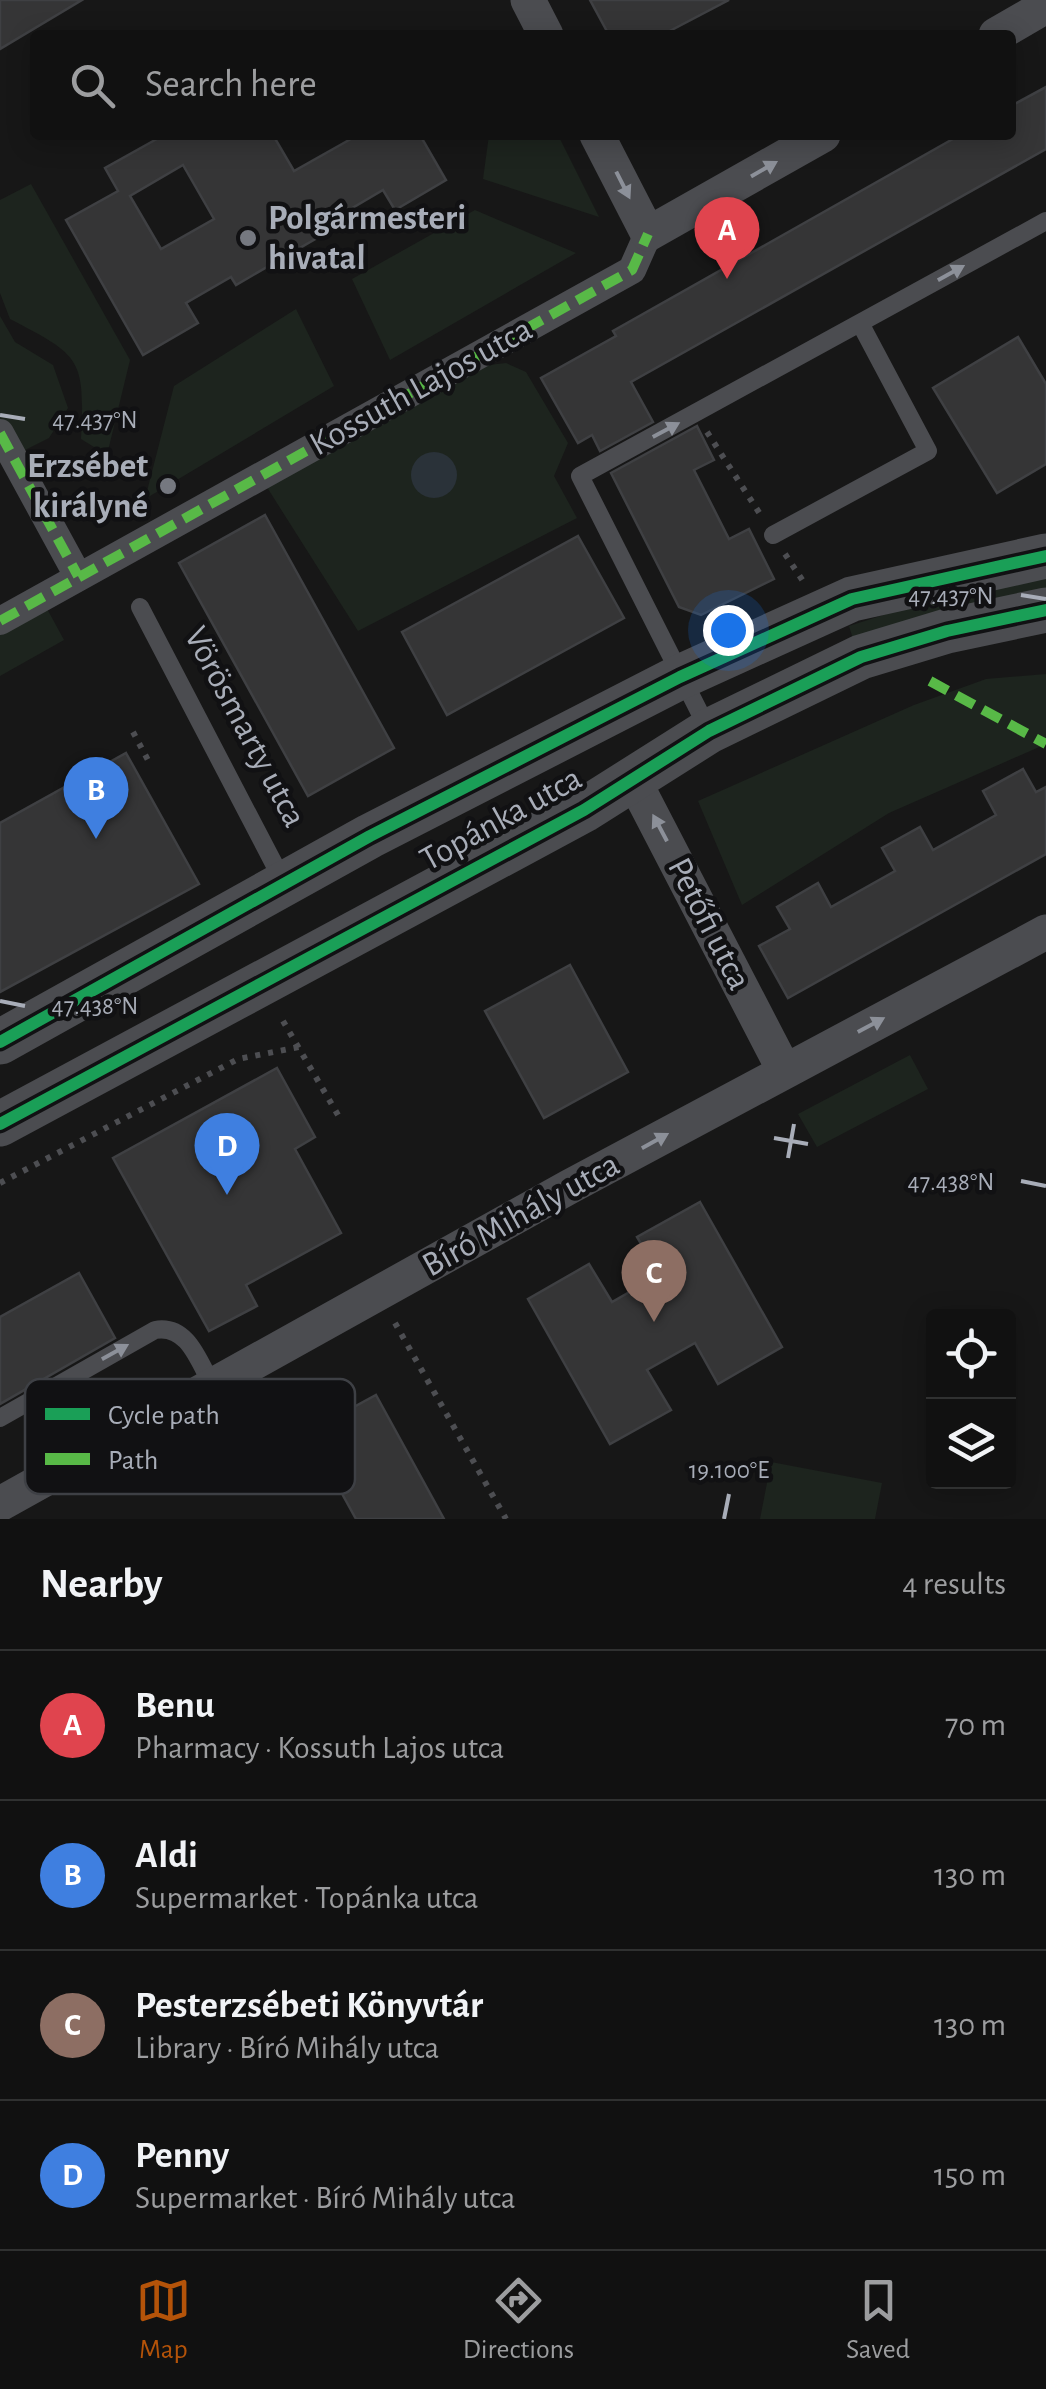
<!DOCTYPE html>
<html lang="en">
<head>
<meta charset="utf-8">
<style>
	:root { --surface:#111; --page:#1a1a1a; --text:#f1f3f6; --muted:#9c9d9f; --line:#303131; --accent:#b45309 }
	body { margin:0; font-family:"Alegreya Sans",sans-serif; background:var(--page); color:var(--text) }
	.controls { position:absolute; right:30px; bottom:30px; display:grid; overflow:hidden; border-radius:10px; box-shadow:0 5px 25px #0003 }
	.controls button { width:90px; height:90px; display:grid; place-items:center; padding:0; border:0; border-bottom:2px solid var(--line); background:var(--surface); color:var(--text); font:50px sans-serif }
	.you { position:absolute; left:728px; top:630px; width:35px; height:35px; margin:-25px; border:8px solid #fff; border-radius:50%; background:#1a73e8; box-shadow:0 0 0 15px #1a73e833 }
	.badge { display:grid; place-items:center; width:65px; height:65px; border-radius:50%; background:var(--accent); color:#fff; font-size:32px; font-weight:700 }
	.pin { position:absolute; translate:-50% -82px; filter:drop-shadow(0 2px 5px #0008) }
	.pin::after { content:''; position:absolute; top:52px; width:35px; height:30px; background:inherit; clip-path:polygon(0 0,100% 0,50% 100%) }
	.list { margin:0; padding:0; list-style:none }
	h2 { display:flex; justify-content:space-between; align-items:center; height:130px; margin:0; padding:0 40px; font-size:42px }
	h2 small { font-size:32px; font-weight:400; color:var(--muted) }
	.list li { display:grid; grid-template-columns:65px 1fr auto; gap:30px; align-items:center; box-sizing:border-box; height:150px; padding:0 40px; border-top:2px solid var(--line) }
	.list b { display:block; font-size:38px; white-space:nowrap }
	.list p { margin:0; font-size:32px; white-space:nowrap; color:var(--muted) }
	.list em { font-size:32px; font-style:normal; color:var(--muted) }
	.icon { flex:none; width:55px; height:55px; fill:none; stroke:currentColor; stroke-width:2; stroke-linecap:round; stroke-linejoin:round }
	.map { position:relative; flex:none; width:1046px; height:1519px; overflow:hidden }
	.search { position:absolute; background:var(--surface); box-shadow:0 5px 25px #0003; left:30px; right:30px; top:30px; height:110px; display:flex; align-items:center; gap:25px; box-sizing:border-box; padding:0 35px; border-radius:10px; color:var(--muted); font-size:38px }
	.sheet { height:730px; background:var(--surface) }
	nav { display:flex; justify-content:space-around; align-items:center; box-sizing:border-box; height:140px; border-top:2px solid var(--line); background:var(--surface); font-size:28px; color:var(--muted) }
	nav a { display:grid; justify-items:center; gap:5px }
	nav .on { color:var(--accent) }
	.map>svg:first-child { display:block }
	.green { fill:#1d241e }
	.water { fill:#2a3239 }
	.building { fill:#353536; stroke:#3f4043; stroke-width:2.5; fill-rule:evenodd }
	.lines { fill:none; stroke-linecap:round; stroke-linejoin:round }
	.path { stroke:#4d4e52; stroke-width:6; stroke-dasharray:5 8; stroke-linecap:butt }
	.service { stroke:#4b4c50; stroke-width:18 }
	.pedestrian { stroke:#4b4c50; stroke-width:28 }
	.minor { stroke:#4b4c50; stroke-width:35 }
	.tertiary { stroke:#4b4c50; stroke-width:45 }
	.quiet { stroke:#58b947; stroke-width:10; stroke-dasharray:20 10; stroke-linecap:butt }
	.cycleway-casing { stroke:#111113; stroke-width:19 }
	.cycleway { stroke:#1a9f57; stroke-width:12 }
	.oneway { fill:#8c9099 }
	.ticks { fill:none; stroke:#a8adb8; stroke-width:4 }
	.poi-dot { fill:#757880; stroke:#111113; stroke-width:4 }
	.labels { text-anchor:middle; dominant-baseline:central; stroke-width:9; stroke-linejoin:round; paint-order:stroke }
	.poi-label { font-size:35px; font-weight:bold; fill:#a8adb8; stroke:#111113; text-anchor:start }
	.street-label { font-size:35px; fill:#a8adb8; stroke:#111113 }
	.key { fill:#111113; stroke:#3e4045; stroke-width:2.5 }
	.key-label { font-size:28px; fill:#a8adb8 }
	.ticks-label { font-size:25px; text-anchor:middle; fill:#a8adb8; stroke:#111113; stroke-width:9; stroke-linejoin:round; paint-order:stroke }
</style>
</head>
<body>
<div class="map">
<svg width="1046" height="1519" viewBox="0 0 1046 1519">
	<rect width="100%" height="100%" fill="#171717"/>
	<path class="green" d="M489,135H558L599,217L483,179Z
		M31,184L130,360L107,455L81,439C85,358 81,356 10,319L0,293V200Z
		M475,210L576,253L390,360L352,279Z
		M296,309L334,386L145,499L174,386Z
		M0,316L15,342L53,365L68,408L49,438L13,456L0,433Z
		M506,363L526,372L568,443L554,476L577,518L358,631L263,481L481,366Z
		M1046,578V592L854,642L849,626L896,611Z
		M45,605L64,640L0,676V630Z
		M1046,674V744L889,813L742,905L698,801L914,705L986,679Z
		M910,1055L928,1089L817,1147L798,1114Z
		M771,1462L882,1483L875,1519H760Z"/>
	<path class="water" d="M411 475a23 23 0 1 1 46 0a23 23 0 1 1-46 0Z"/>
	<path class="building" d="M0,0H82L0,49Z
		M590,0H729L662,35H609Z
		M1046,87V149L631,382L653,422L600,451L592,435L578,443L541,378L616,336L613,331L960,135H1011V106Z
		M164,135H273L294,171L358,135H420L446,180L395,210L383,190L332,220L336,227L236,285L231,277L186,303L198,323L143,355L66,220L118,191L105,168ZM183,165L214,219L161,249L130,196Z
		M1018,337L1046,384V464L997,493L933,388Z
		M697,426L714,460L694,470L729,539L749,529L774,579L701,615L679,607L611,473Z
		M265,515L394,748L308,796L179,563Z
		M578,536L624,618L447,715L402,632Z
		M126,753L199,884L0,992V823Z
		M1023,769L1036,792L1046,787V854L788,998L759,946L790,929L777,907L818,883L831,907L895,871L882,848L920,827L933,850L996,815L983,791Z
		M570,965L628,1072L544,1118L485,1011Z
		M277,1068L315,1137L295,1149L341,1233L246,1285L257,1306L209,1331L113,1158Z
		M700,1202L782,1347L718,1384L695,1343L647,1370L671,1410L610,1444L528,1299L589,1264L612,1302L659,1275L637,1237Z
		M79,1273L115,1338L0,1404V1317Z
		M376,1395L444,1519H356L308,1432Z"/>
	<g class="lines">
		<path class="path" d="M707,432L760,514
			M785,554L803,581
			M133,732L149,762
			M283,1021L338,1115
			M0,1183L238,1059L299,1047
			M395,1323L506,1519"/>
		<path class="service" d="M773,535L928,451L860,323
			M140,607L284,883
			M709,731L580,476L1046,221
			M0,1418L155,1330C188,1324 199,1362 213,1387"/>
		<path class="pedestrian" d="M0,433L78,576
			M0,621L632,270L648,234"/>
		<path class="minor" d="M528,0L546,35
			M996,35L1046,6
			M597,135L648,234L823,135
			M633,779L784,1070
			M0,1504L569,1187L1046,932"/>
		<path class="tertiary" d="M0,1042L370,836L680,677L852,599L1046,556
			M0,1124L584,810L709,731L861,657L947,631L1046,610"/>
		<path class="quiet" d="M0,433L78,576
			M0,621L632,270L648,234
			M930,681L1046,744"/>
		<g class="cycleway-casing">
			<path id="cycleway" d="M0,1042L370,836L680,677L852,599L1046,556
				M0,1124L584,810L709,731L861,657L947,631L1046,610"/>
		</g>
		<use href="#cycleway" class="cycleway"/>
	</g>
	<defs><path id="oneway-solid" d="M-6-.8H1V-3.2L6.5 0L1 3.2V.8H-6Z" transform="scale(2.5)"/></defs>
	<g class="oneway">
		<use href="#oneway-solid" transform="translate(764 169) rotate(-30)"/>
		<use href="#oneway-solid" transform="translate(623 185) rotate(63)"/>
		<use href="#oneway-solid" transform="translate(951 273) rotate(-29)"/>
		<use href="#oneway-solid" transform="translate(666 430) rotate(-28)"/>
		<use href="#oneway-solid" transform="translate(660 828) rotate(-118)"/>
		<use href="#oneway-solid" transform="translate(871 1025) rotate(-28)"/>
		<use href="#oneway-solid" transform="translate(655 1141) rotate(-29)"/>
		<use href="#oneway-solid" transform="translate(115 1352) rotate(-29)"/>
	</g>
	<path class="ticks" d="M0,415L25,419M1021,595L1046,599M0,1001L25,1006M774,1138L808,1144M788,1158L794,1124M1021,1181L1046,1186M724,1519L729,1494"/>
	<g class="poi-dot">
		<circle cx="248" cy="238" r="10"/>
		<circle cx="168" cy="486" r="10"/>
	</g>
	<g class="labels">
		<g class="poi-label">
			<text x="268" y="218">Polgármesteri<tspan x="268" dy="40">hivatal</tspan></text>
			<text x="148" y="466" text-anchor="end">Erzsébet<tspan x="148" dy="40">királyné</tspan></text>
		</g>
		<g class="street-label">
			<text transform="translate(421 387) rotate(-29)">Kossuth Lajos utca</text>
			<text transform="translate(245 727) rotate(62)">Vörösmarty utca</text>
			<text transform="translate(501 819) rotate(-29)">Topánka utca</text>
			<text transform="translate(709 924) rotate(63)">Petőfi utca</text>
			<text transform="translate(521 1215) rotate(-29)">Bíró Mihály utca</text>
		</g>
	</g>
	<rect x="25" y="1379" width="330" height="115" rx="15" class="key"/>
	<rect x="45" y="1408" width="45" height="12" fill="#1a9f57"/>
	<rect x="45" y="1453" width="45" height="12" fill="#58b947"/>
	<g class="key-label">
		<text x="108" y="1424">Cycle path</text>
		<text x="108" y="1469">Path</text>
	</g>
	<g class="ticks-label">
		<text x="95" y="428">47.437°N</text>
		<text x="951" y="604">47.437°N</text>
		<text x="95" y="1014">47.438°N</text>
		<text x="951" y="1190">47.438°N</text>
		<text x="729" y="1478">19.100°E</text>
	</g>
</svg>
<div class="controls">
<button><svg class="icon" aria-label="locate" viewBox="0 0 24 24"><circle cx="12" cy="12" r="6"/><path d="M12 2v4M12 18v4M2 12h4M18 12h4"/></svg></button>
<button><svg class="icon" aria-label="layers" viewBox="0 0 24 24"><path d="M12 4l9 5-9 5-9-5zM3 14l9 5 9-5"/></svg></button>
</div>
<div class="you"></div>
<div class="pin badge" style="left:727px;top:279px;background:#e0444e">A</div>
<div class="pin badge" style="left:96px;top:839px;background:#3f7fe0">B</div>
<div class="pin badge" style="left:654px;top:1322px;background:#8d6e63">C</div>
<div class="pin badge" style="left:227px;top:1195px;background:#3f7fe0">D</div>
<div class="search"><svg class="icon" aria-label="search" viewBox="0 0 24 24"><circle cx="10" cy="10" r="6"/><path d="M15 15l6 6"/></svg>Search here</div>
</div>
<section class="sheet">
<h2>Nearby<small>4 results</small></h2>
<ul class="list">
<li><span class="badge" style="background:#e0444e">A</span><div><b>Benu</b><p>Pharmacy · Kossuth Lajos utca</p></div><em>70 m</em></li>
<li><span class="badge" style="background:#3f7fe0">B</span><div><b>Aldi</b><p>Supermarket · Topánka utca</p></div><em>130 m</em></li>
<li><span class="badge" style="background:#8d6e63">C</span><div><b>Pesterzsébeti Könyvtár</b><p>Library · Bíró Mihály utca</p></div><em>130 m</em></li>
<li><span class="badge" style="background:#3f7fe0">D</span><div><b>Penny</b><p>Supermarket · Bíró Mihály utca</p></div><em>150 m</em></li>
</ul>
</section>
<nav>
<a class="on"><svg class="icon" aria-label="map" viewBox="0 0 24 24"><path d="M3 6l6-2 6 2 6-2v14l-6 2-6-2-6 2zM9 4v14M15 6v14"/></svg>Map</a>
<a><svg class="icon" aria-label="directions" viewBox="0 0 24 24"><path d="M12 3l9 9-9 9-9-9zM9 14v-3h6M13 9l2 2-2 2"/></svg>Directions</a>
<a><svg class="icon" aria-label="saved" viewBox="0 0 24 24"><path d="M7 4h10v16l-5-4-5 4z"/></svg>Saved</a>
</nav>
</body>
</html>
